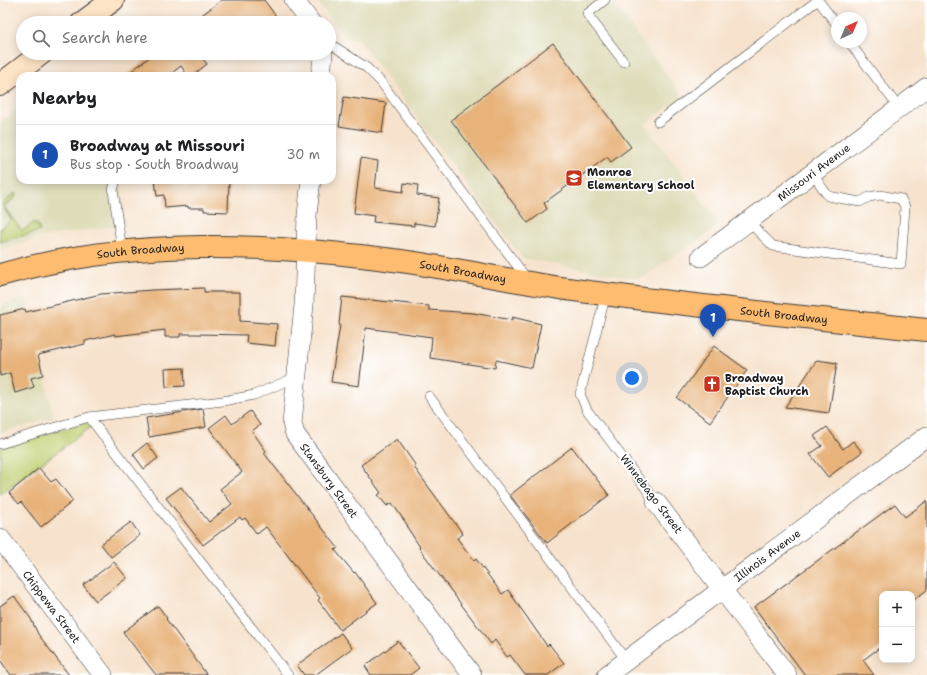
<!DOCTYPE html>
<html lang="en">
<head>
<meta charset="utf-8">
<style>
	:root { --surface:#fff; --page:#f2f2f2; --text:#202124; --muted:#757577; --line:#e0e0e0; --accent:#c8321e }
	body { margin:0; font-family:"Shantell Sans",sans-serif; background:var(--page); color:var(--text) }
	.controls { position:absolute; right:12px; bottom:12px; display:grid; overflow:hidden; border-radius:8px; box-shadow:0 2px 10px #0003 }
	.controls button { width:36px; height:36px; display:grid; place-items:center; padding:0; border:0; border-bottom:1px solid var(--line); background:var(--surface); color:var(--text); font:20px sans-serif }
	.compass { position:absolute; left:831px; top:12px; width:36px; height:36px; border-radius:50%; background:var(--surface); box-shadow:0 2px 10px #0003; rotate:44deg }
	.you { position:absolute; left:632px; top:378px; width:14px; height:14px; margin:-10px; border:3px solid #fff; border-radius:50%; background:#1a73e8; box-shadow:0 0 0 6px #1a73e833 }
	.badge { display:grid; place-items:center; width:26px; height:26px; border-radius:50%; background:var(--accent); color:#fff; font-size:13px; font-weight:700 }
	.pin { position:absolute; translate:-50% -33px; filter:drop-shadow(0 1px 2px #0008) }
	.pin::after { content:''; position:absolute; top:21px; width:14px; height:12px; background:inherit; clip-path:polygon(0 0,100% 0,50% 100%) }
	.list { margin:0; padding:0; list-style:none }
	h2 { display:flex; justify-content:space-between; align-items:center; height:52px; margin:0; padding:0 16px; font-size:17px }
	h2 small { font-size:13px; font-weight:400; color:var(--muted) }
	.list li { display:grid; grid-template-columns:26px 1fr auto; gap:12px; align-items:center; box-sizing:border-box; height:60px; padding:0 16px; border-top:1px solid var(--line) }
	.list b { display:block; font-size:15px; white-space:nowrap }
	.list p { margin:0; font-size:13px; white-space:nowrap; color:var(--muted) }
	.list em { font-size:13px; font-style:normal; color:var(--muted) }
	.icon { flex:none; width:22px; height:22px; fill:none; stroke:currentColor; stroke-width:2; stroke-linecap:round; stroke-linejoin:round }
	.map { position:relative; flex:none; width:927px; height:675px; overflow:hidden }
	.search { position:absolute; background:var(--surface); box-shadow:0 2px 10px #0003; left:16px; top:16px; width:320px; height:44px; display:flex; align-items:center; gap:10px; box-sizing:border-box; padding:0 14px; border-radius:22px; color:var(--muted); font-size:15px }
	.panel { position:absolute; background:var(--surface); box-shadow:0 2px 10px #0003; left:16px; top:72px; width:320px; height:112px; border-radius:12px }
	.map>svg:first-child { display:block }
	.built { fill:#e0ddbb }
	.green { fill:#bfce70; stroke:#6e7546 }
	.building { fill:#e8b37a }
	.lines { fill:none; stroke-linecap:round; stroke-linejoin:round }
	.service-casing { stroke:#3d3a37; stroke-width:10 }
	.minor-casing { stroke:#3d3a37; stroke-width:20 }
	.secondary-casing { stroke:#3d3a37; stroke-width:24 }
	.primary-casing { stroke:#3d3a37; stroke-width:24 }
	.service { stroke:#fff; stroke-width:9 }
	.minor { stroke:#fff; stroke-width:19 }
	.secondary { stroke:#fee4c6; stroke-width:22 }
	.primary { stroke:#fdbc70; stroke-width:22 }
	.labels { text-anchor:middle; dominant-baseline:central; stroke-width:4; stroke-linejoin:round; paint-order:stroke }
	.poi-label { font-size:11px; font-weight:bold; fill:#1c1c1c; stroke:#fff; text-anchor:start }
	.street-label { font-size:11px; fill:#1c1c1c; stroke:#fff }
</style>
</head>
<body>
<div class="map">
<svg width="927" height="675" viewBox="0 0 927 675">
	<rect width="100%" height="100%" fill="#fff"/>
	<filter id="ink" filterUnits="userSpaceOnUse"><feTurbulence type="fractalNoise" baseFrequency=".025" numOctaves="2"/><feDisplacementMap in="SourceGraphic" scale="8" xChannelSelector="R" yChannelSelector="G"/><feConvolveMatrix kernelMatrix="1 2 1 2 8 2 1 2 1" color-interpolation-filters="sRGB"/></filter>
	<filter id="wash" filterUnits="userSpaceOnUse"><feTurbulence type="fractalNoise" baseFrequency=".012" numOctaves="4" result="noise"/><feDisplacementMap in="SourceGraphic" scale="16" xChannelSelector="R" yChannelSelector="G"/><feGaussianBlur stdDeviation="0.9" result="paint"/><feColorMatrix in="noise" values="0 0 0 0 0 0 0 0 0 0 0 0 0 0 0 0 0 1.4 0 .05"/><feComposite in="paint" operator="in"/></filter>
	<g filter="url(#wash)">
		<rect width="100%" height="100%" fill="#f7e3cd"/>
		<path class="built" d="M316,0H595L577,23L608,0H611L683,97L645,124L720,225L644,277L635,279L522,258L358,39L345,38Z
			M20,107V180H121L125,224L38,238L0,250V122Z
			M26,298L54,418L0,433V305Z"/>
		<path class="green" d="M15,193L16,197L4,207L22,231L33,223H37L40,231L0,242V229L11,220L2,204Z
			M87,422L91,427L0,494V448Z"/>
		<g id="blocks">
			<path class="building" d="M222,0H264L281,23H191Z
				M553,43L631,147L611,162L607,157L544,203L547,209L528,223L451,120Z
				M155,53H198L207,64L192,76H188L181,66L168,76H125Z
				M344,97L386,103L382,133L339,126Z
				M361,158L378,161L375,188L403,192L404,183L418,185L417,195L439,198L435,226L414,223V226L373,222L374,216L354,213Z
				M155,180H229L228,212L204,211V208H188V206L165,208L164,195L157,196Z
				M204,288V292H240V321L277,324L275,346L246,343L247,335L196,334H180V337H165V330L115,336V334L85,341V344L38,355L43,375L31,378L34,387L15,393L10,373L0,376V315L25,309L26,312L101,294L152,290Z
				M342,297L429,306V310L473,313L512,320V317L541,324L532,368L496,360L495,368L430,358L432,337L366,328L359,386L331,382L340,325L339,324Z
				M714,346L747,370L710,422L677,398Z
				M817,360L837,363L829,413L785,407Z
				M184,368L185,386L166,387L165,369Z
				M203,409L206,427L149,437L146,418Z
				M250,411L260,425L252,431L266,451L264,453L338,548L335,550L354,573L355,572L377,603L340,630L318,600L320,598L266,527L257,534L245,518L242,520L240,517L203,545L166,498L181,487L209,522L232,504L220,489L242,472L209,428L226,415L232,424Z
				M827,427L843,449L853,441L862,452L828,477L810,454L822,446L814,436Z
				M397,439L416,466L414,467L463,534L457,538L474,561L476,559L502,594L508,590L547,646L549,644L564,663L548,675H525L510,655L507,657L495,640L491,644L419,548L420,547L407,527L408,526L392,503L387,506L378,495L381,493L361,465Z
				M147,443L158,458L144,469L133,454Z
				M572,447L609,495L547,543L510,495Z
				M39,468L51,482L56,479L73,501L41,527L21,502L19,504L9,493Z
				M927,501V590L912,601V594H882V646L863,660L874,675H805L754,607L895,504L905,517Z
				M131,522L140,535L111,557L101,544Z
				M114,562L127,578L96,601L83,585Z
				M14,596L31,619L38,634L69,675H11L0,660V606Z
				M158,606L167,618L166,619L207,675H156L123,632Z
				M341,633L352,648L315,675H304L297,665Z
				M398,641L419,668L410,675H371L365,666Z"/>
		</g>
	</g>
	<g filter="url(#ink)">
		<use href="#blocks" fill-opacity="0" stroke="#3d3a37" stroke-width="1"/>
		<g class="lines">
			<g class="service-casing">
				<path id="service" d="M605,0L587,14L624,62
					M818,0L837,25
					M849,42L899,108
					M329,43L367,68L381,82L527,279
					M658,122L818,0
					M116,180L113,190L122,250
					M748,221L773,246L901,264L905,207L901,199L880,195L869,197L860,202L828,196L812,173
					M606,294L580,394L587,410L656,502
					M429,396L626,660
					M89,417L288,675
					M0,444L89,417L223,401L254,395L296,377"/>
			</g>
			<g class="minor-casing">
				<g id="minor">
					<path d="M294,0L311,23"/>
					<path d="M321,76L323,53"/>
					<path id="s1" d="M311,180L307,215L304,305L292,423L295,434L472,675"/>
					<path id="s2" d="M701,257L927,87"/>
					<path d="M656,502L787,675"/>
					<path id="s3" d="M0,538L103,675"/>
					<path id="s4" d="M607,675L927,436"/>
				</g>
			</g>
			<g class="secondary-casing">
				<path id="secondary" d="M82,23L113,0
					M0,85L42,53"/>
			</g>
			<g class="primary-casing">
				<g id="primary">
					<path id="s5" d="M0,275C131,237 267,243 401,261C456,269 512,281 567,289C687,306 807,317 927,330"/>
				</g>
			</g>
			<use href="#service" class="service"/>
			<use href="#minor" class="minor"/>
			<use href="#secondary" class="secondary"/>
			<use href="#primary" class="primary"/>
		</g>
	</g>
	<defs>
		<g id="school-square" transform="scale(0.9)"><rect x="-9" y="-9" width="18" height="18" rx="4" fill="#c8321e" stroke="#fff"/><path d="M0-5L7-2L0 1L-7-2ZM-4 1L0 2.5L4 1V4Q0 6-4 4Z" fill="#fff"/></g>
		<g id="church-square" transform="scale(0.9)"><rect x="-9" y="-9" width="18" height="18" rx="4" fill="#c8321e" stroke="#fff"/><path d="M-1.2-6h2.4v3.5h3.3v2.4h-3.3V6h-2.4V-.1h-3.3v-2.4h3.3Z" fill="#fff"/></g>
	</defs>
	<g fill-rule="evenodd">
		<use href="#school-square" x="574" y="178"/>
		<use href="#church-square" x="712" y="384"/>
	</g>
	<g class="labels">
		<g class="poi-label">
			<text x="587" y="172">Monroe<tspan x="587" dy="13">Elementary School</tspan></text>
			<text x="725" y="378">Broadway<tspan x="725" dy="13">Baptist Church</tspan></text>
		</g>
		<g class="street-label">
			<text stroke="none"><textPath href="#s2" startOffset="141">Missouri Avenue</textPath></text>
			<text stroke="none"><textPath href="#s5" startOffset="143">South Broadway</textPath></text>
			<text stroke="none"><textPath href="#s5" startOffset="467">South Broadway</textPath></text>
			<text stroke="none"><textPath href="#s5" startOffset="791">South Broadway</textPath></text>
			<text stroke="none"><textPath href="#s1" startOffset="313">Stansbury Street</textPath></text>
			<text transform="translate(651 494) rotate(53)">Winnebago Street</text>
			<text stroke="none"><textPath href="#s4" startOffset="200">Illinois Avenue</textPath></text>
			<text stroke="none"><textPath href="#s3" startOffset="86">Chippewa Street</textPath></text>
		</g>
	</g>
</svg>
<div class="controls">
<button>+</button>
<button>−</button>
</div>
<svg class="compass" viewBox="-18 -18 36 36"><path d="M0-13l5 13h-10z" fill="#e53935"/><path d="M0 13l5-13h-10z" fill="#757577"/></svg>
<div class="you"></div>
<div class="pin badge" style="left:713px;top:337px;background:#1a4fb4">1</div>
<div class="search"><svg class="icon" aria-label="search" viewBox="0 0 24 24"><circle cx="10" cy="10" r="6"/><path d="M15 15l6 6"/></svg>Search here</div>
<section class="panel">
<h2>Nearby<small></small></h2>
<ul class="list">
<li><span class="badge" style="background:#1a4fb4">1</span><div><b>Broadway at Missouri</b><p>Bus stop · South Broadway</p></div><em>30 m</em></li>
</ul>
</section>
</div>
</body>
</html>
